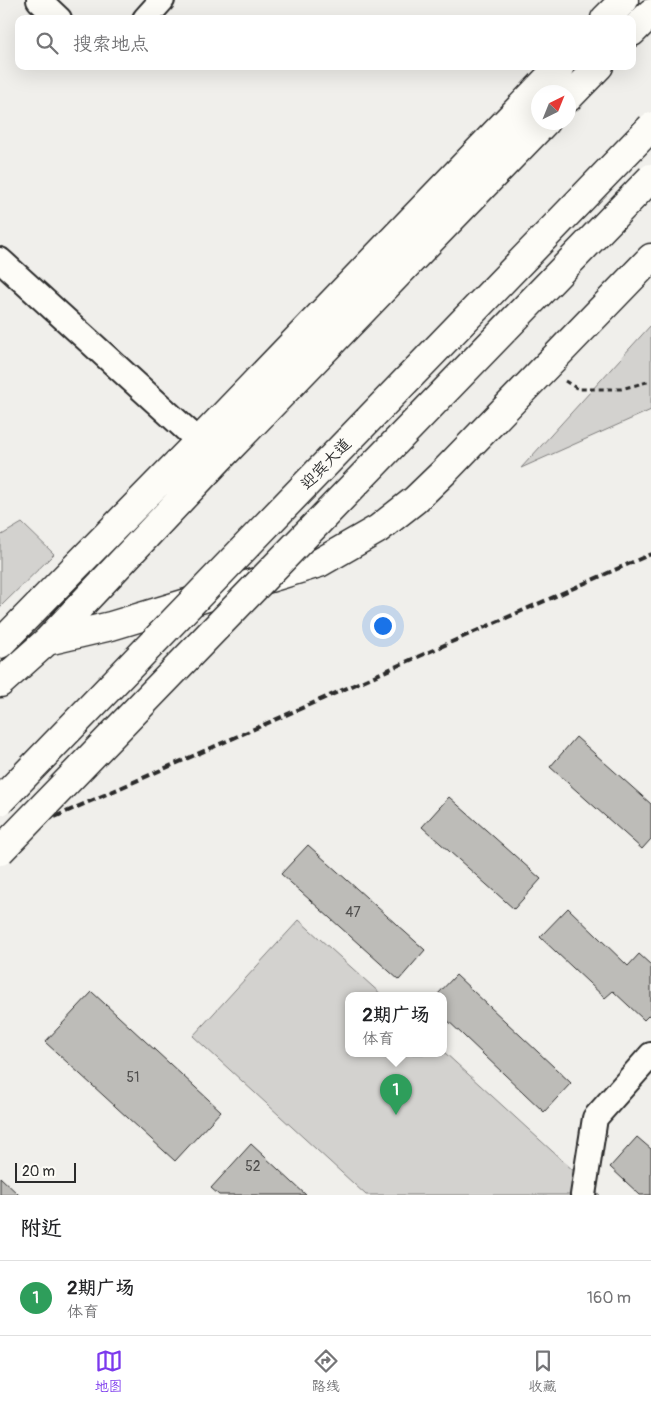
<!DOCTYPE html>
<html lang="zh">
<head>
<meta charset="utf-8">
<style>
	:root { --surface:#fff; --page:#f6f6f6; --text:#202124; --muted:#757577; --line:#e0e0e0; --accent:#7c3aed }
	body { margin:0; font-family:Pangolin,"LXGW WenKai TC",sans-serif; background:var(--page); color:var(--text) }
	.compass { position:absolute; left:531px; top:85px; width:45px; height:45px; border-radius:50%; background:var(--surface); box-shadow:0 5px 20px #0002; rotate:43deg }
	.scale { position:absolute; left:15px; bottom:12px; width:61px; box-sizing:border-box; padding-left:5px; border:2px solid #2b2b2b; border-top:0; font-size:14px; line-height:18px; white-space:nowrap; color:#2b2b2b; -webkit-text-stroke:4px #fdfcf7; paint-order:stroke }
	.you { position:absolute; left:382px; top:625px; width:18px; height:18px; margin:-12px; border:4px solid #fff; border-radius:50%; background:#1a73e8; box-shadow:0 0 0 8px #1a73e833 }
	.badge { display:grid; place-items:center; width:32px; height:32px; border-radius:50%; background:var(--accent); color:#fff; font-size:16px; font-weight:700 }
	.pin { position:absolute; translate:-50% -41px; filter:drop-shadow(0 1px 2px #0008) }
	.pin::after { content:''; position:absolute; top:26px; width:18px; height:15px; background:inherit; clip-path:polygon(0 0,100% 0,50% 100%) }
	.popup { position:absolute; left:345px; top:992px; width:102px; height:65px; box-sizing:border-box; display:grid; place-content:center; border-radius:10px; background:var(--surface); filter:drop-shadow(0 1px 4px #0005); font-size:16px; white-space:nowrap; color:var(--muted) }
	.popup b { font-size:19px; color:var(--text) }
	.popup::after { content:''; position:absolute; left:50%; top:100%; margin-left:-10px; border:10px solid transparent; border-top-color:var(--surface) }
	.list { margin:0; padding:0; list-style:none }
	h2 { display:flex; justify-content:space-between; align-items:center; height:65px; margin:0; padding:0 20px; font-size:21px }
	h2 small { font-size:16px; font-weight:400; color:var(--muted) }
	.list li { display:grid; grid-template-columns:32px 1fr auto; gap:15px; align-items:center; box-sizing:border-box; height:75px; padding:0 20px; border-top:1px solid var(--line) }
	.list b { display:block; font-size:19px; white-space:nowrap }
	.list p { margin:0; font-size:16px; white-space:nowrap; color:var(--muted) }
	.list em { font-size:16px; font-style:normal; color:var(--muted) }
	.icon { flex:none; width:28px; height:28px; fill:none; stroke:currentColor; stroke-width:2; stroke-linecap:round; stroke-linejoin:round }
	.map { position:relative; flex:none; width:651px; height:1195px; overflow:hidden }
	.search { position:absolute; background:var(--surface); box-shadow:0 5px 20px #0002; left:15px; right:15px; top:15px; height:55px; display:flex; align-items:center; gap:12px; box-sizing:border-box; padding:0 18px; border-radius:10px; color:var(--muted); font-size:19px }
	.sheet { height:140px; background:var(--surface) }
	nav { display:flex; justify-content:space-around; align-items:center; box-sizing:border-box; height:70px; border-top:1px solid var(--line); background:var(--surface); font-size:14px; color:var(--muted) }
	nav a { display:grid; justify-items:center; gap:2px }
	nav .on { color:var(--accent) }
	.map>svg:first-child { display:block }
	.green { fill:#d3d2cf; stroke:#7f7e7d }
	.building { fill:#bdbcb8; stroke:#2b2b2b }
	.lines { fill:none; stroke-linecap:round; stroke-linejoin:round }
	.street-casing { stroke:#2b2b2b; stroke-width:28 }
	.secondary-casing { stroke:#2b2b2b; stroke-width:31 }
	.path { stroke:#2b2b2b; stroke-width:3; stroke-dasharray:5 4; stroke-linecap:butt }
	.street { stroke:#fdfcf7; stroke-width:24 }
	.secondary { stroke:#fdfcf7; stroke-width:28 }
	.rail { stroke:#2b2b2b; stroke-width:4; stroke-dasharray:8 4; stroke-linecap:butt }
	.primary-bridge-casing { stroke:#2b2b2b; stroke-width:31; stroke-linecap:butt }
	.primary-bridge { stroke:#fdfcf7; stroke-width:28 }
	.labels { text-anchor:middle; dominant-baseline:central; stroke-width:5; stroke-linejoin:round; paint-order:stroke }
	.number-label { font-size:14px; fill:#504f4e }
	.street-label { font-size:16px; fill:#2b2b2b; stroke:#fdfcf7 }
</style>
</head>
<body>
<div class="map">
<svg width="651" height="1195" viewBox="0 0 651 1195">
	<rect width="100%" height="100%" fill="#f0efeb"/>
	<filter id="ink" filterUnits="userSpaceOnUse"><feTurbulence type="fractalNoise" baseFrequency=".02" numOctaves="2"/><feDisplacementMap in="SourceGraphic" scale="10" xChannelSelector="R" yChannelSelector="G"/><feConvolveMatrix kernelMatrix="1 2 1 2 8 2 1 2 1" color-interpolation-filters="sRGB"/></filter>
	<g filter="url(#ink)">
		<path class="green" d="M651,325V410L521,468Z
			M22,523L54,554L0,607V536Z
			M299,920L383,996H348V1054H444V1052L600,1195H366L193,1036Z"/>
		<path class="building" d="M576,737L651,804V839L642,849L550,767Z
			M449,797L541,879L514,909L422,827Z
			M308,845L425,950L399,980L281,874Z
			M568,908L628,966L639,954L651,965V1013L644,1020L613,991L605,998L540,937Z
			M456,975L571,1083L544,1112L444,1017V996H436Z
			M92,992L221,1111L175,1161L45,1042Z
			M637,1137L651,1149V1195H640L610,1167Z
			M251,1144L306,1195H219L211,1188Z
			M0,1177L19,1195H0Z"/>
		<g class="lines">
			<g class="street-casing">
				<path id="street" d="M39,0L59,19
					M145,19L162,0
					M0,260L213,454
					M583,1195L595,1118L651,1055"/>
			</g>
			<g class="secondary-casing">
				<path id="secondary" d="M605,19L624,0
					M632,32L651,13
					M568,98L599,66
					M47,641L111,626L319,563L378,529L415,500L445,471L651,258
					M0,644L199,441L560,66
					M0,683L47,641L219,459L545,122"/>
			</g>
			<path class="path" d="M565,381L578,389H621L651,381"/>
			<use href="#street" class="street"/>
			<use href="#secondary" class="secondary"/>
			<path class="rail" d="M0,841L651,554"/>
			<g class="primary-bridge-casing">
				<path id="primary-bridge" d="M0,801L651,127
					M0,851L651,178"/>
			</g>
			<use href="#primary-bridge" class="primary-bridge"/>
		</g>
	</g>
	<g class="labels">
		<g class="number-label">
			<text x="353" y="912">47</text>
			<text x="133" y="1077">51</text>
			<text x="253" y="1166">52</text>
		</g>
		<g class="street-label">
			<text transform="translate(326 464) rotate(-46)">迎宾大道</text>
		</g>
	</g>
</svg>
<svg class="compass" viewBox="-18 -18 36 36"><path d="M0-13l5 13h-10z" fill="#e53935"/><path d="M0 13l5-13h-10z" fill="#757577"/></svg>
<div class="scale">20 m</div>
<div class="you"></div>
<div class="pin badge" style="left:396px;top:1115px;background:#2e9e5b">1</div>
<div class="popup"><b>2期广场</b>体育</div>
<div class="search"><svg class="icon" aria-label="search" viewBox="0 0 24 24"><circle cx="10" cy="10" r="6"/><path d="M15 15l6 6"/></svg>搜索地点</div>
</div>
<section class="sheet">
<h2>附近<small></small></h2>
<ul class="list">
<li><span class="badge" style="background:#2e9e5b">1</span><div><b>2期广场</b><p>体育</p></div><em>160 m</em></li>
</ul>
</section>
<nav>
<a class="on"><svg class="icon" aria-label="map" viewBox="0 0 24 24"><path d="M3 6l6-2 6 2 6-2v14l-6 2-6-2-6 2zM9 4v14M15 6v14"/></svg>地图</a>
<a><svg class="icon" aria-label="directions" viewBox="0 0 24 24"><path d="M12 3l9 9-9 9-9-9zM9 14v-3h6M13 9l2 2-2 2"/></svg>路线</a>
<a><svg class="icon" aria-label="saved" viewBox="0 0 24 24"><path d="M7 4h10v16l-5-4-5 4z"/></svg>收藏</a>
</nav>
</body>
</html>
